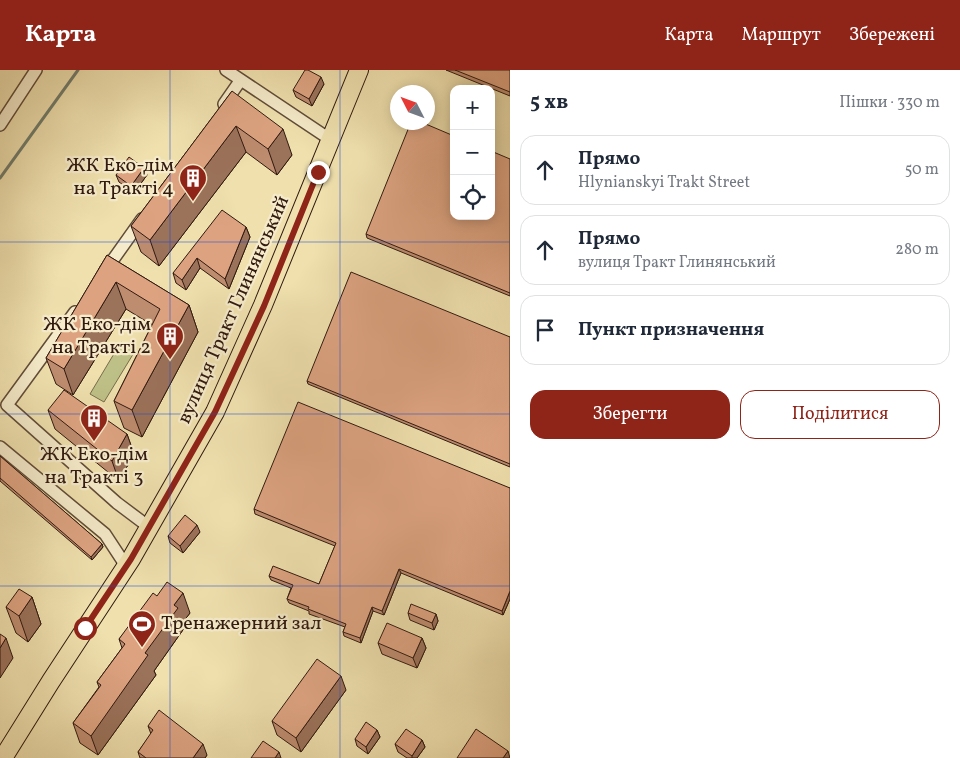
<!DOCTYPE html>
<html lang="uk">
<head>
<meta charset="utf-8">
<style>
	:root { --surface:#fff; --page:#f6f6f7; --text:#1f2937; --muted:#747a83; --line:#e0e1e3; --accent:#8f2418 }
	body { margin:0; font-family:Vollkorn,serif; background:var(--page); color:var(--text) }
	.controls { position:absolute; right:15px; top:15px; display:grid; overflow:hidden; border-radius:10px; box-shadow:0 2px 12px #0003 }
	.controls button { width:45px; height:45px; display:grid; place-items:center; padding:0; border:0; border-bottom:1px solid var(--line); background:var(--surface); color:var(--text); font:25px sans-serif }
	.compass { position:absolute; left:390px; top:15px; width:45px; height:45px; border-radius:50%; background:var(--surface); box-shadow:0 2px 12px #0003; rotate:312deg }
	.stop { position:absolute; width:15px; height:15px; margin:-11px; border:4px solid #8f2418; border-radius:50%; background:#fff }
	.stop.end { background:#8f2418; border-color:#fff; box-shadow:0 1px 5px #0008 }
	.list { margin:0; padding:0; list-style:none }
	h2 { display:flex; justify-content:space-between; align-items:center; height:65px; margin:0; padding:0 20px; font-size:21px }
	h2 small { font-size:16px; font-weight:400; color:var(--muted) }
	.list li { display:grid; grid-template-columns:32px 1fr auto; gap:15px; align-items:center; box-sizing:border-box; height:70px; margin:0 10px 10px; padding:0 10px; border:1px solid var(--line); border-radius:15px }
	.list b { display:block; font-size:19px; white-space:nowrap }
	.list p { margin:0; font-size:16px; white-space:nowrap; color:var(--muted) }
	.list em { font-size:16px; font-style:normal; color:var(--muted) }
	.actions { display:flex; gap:10px; padding:15px 20px }
	.actions a { flex:1; padding:11px 0; border:1px solid var(--accent); border-radius:15px; text-align:center; font-size:18px; color:var(--accent) }
	.actions .main { background:var(--accent); color:#fff }
	.icon { flex:none; width:28px; height:28px; fill:none; stroke:currentColor; stroke-width:2; stroke-linecap:round; stroke-linejoin:round }
	.map { position:relative; flex:none; width:510px; height:688px; overflow:hidden }
	header { display:flex; align-items:center; gap:30px; box-sizing:border-box; height:70px; padding:0 25px; background:var(--accent); color:#fff }
	header strong { font-size:24px }
	nav { display:flex; gap:28px; margin-inline-start:auto; font-size:18px }
	main { display:flex }
	aside { flex:1; background:var(--surface) }
	.map>svg:first-child { display:block }
	.green { fill:#bec187; stroke:#776d4b }
	.lines { fill:none; stroke-linecap:round; stroke-linejoin:round }
	.stream { stroke:#707b6b; stroke-width:3 }
	.street-casing { stroke:#604b37; stroke-width:14 }
	.primary-casing { stroke:#30190f; stroke-width:20 }
	.street { stroke:#f5ebca; stroke-width:11 }
	.primary { stroke:#efe0ae; stroke-width:18 }
	.wall { fill:#be8c6f; stroke:#30190f }
	.shaded-wall { fill:#9b725a; stroke:#30190f }
	.building { fill:#dda381; stroke:#30190f }
	.route { stroke:#8f2418; stroke-width:6 }
	.grid { fill:none; stroke:#1d4ed8; stroke-width:1; stroke-opacity:0.55 }
	.labels { text-anchor:middle; dominant-baseline:central; stroke-width:4.5; stroke-linejoin:round; paint-order:stroke }
	.poi-label { font-size:20px; fill:#30190f; stroke:#f5ebca; text-anchor:end }
	.street-label { font-size:20px; fill:#30190f; stroke:#f5ebca }
</style>
</head>
<body>
<header>
<strong>Карта</strong>
<nav><a>Карта</a><a>Маршрут</a><a>Збережені</a></nav>
</header>
<main>
<div class="map">
<svg width="510" height="688" viewBox="0 0 510 688">
	<rect width="100%" height="100%" fill="#efe0ae"/>
	<filter id="stains"><feTurbulence type="fractalNoise" baseFrequency=".004" numOctaves="4"/><feColorMatrix values="0 0 0 0 .2 0 0 0 0 .09 0 0 0 0 .02 0 0 0 .5 -.17"/></filter>
	<radialGradient id="worn" r=".72"><stop offset=".6" stop-color="#630" stop-opacity="0"/><stop offset="1" stop-color="#630" stop-opacity=".3"/></radialGradient>
	<path class="green" d="M121,272L135,281L104,332L90,324Z"/>
	<g class="lines">
		<path class="stream" d="M0,108L78,0"/>
		<g class="street-casing">
			<path id="street" d="M226,0L331,70
				M224,34L240,11
				M0,55L36,0
				M105,201L142,149
				M75,242L7,335L117,433L149,457
				M0,377L105,464L126,496"/>
		</g>
		<g class="primary-casing">
			<path id="primary" d="M3,688L51,611L131,489L215,342L263,235L359,0"/>
		</g>
		<use href="#street" class="street"/>
		<use href="#primary" class="primary"/>
	</g>
	<path class="wall" d="M446,0H510V26Z
		M324,14L312,36L296,27L293,20Z
		M232,21L292,85L277,105L246,82L159,196L141,182L131,156Z
		M510,89V226L367,168L366,164Z
		M116,105H147L134,123L119,112Z
		M246,157L250,167L229,219L200,198L186,220L176,213L173,203Z
		M107,185L189,235L198,262L142,367L124,358L114,331L152,255L126,239L73,325L56,314L46,288Z
		M510,267V397L308,314L307,311Z
		M48,340L127,364L134,384L119,411L55,359Z
		M0,386L102,474L103,477L92,490L0,411Z
		M510,418V529L503,545L401,503L384,545L373,541L361,573L344,566L343,562L345,557L309,544V541L289,533L287,529L291,518L271,510L269,506L319,514L335,476L255,444L254,439Z
		M200,462L183,483L170,473L168,466Z
		M157,526L190,543L183,552L185,557L154,601L156,605L98,685L80,673L73,653L99,617L97,612L122,578L119,569Z
		M32,527L41,554L28,572L16,563L6,537Z
		M408,543L436,544L438,551L434,560L410,550Z
		M422,568L426,578L417,598L382,584L378,573Z
		M346,620L301,682L277,665L272,651Z
		M148,656L207,685L205,688H140L138,682L151,664Z
		M377,660L380,667L368,684L357,676L355,669Z
		M422,670L425,677L417,688H407L398,682L395,674Z"/>
	<path class="shaded-wall" d="M321,7L324,14L312,36L309,29Z
		M236,56L246,82L159,196L150,170Z
		M283,59L292,85L277,105L268,79Z
		M144,98L147,105L134,123L131,116Z
		M246,157L250,167L229,219L225,209Z
		M197,188L200,198L186,220L182,210Z
		M116,212L126,239L73,325L64,299Z
		M189,235L198,262L142,367L132,340Z
		M127,364L134,384L119,411L112,391Z
		M197,455L200,462L183,483L180,476Z
		M102,474L103,477L92,490L91,487Z
		M399,499L401,503L384,545L382,541Z
		M510,521V529L503,545L502,541Z
		M183,523L190,543L183,552L185,557L154,601L156,605L98,685L91,666L145,583L174,535Z
		M32,527L41,554L28,572L19,546Z
		M372,537L373,541L361,573L360,568Z
		M436,544L438,551L434,560L432,553Z
		M6,568L13,588L0,608V578Z
		M422,568L426,578L417,598L413,588Z
		M341,606L346,620L301,682L296,668Z
		M377,660L380,667L368,684L366,677Z
		M422,670L425,677L417,688H412V686Z
		M203,674L207,685L205,688H193Z
		M508,681L510,688H503Z
		M279,682L281,688H275Z"/>
	<path class="building" d="M305,0H308L321,7L309,29L293,20Z
		M455,0H510V22Z
		M232,21L283,59L268,79L236,56L150,170L131,156Z
		M411,52H421L454,66V146H491V81L510,89V223L366,164Z
		M129,87L144,98L131,116L116,105Z
		M222,140L246,157L225,209L197,188L182,210L173,203Z
		M107,185L189,235L132,340L114,331L160,239L116,212L64,299L46,288Z
		M351,202L510,267V394L307,311Z
		M64,320L127,364L112,391L48,340Z
		M298,332L510,418V521L502,541L399,499L382,541L372,537L360,568L343,562L346,554L308,539L309,537L287,529L293,515L269,506L273,496L319,514L336,473L254,439Z
		M0,386L102,474L91,487L0,408Z
		M185,445L197,455L180,476L168,466Z
		M167,512L183,523L174,535L178,538L145,583L148,585L91,666L73,653L101,615L97,612L125,574L119,569L153,523L157,526Z
		M19,519L32,527L19,546L6,537Z
		M411,534L436,544L432,553L408,543Z
		M387,553L422,568L413,588L378,573Z
		M0,564L6,568L0,578Z
		M317,589L341,606L296,668L272,651Z
		M159,640L203,674L193,688H146L138,682L153,660L148,656Z
		M366,652L377,660L366,677L355,669Z
		M406,659L422,670L412,686L395,674Z
		M476,659L508,681L503,688H457Z
		M263,671L279,682L275,688H251Z"/>
	<g class="lines">
		<path class="route" d="M85,558L131,489L215,342L264,236L318,102"/>
	</g>
	<path class="grid" d="M170,0V688M340,0V688M0,172H510M0,344H510M0,516H510"/>
	<defs>
		<g id="building-pin" transform="scale(1.4375)"><path d="M0 17L-7.5 6A9.5 9.5 0 1 1 7.5 6Z" fill="#8f2418" stroke="#f5ebca"/><path d="M-4-6H4V6H1V3H-1V6H-4ZM-2.5-4.3h1.7v1.8h-1.7ZM.8-4.3h1.7v1.8H.8ZM-2.5-1h1.7V.8h-1.7ZM.8-1h1.7V.8H.8Z" fill="#fff"/></g>
		<g id="stadium-pin" transform="scale(1.4375)"><path d="M0 17L-7.5 6A9.5 9.5 0 1 1 7.5 6Z" fill="#8f2418" stroke="#f5ebca"/><path d="M0-5a6.5 5 0 1 0 0 10a6.5 5 0 1 0 0-10ZM-3.5-1.8h7v3.6h-7Z" fill="#fff"/></g>
	</defs>
	<g fill-rule="evenodd">
		<use href="#building-pin" x="193" y="108"/>
		<use href="#building-pin" x="170" y="266"/>
		<use href="#building-pin" x="94" y="348"/>
		<use href="#stadium-pin" x="142" y="554"/>
	</g>
	<g class="labels">
		<g class="poi-label">
			<text x="174" y="96">ЖК Еко-дім<tspan x="174" dy="23">на Тракті 4</tspan></text>
			<text x="151" y="255">ЖК Еко-дім<tspan x="151" dy="23">на Тракті 2</tspan></text>
			<text x="94" y="385" text-anchor="middle">ЖК Еко-дім<tspan x="94" dy="23">на Тракті 3</tspan></text>
			<text x="161" y="554" text-anchor="start">Тренажерний зал</text>
		</g>
		<g class="street-label">
			<text transform="translate(234 240) rotate(-66)">вулиця Тракт Глинянський</text>
		</g>
	</g>
	<rect width="100%" height="100%" filter="url(#stains)"/>
	<rect width="100%" height="100%" fill="url(#worn)"/>
</svg>
<div class="controls">
<button>+</button>
<button>−</button>
<button><svg class="icon" aria-label="locate" viewBox="0 0 24 24"><circle cx="12" cy="12" r="6"/><path d="M12 2v4M12 18v4M2 12h4M18 12h4"/></svg></button>
</div>
<svg class="compass" viewBox="-18 -18 36 36"><path d="M0-13l5 13h-10z" fill="#e53935"/><path d="M0 13l5-13h-10z" fill="#747a83"/></svg>
<div class="stop" style="left:85px;top:558px"></div>
<div class="stop end" style="left:318px;top:102px"></div>
</div>
<aside>
<h2>5 хв<small>Пішки · 330 m</small></h2>
<ul class="list">
<li><svg class="icon" aria-label="ahead" viewBox="0 0 24 24"><path d="M12 20V5M6 11l6-6 6 6"/></svg><div><b>Прямо</b><p>Hlynianskyi Trakt Street</p></div><em>50 m</em></li>
<li><svg class="icon" aria-label="ahead" viewBox="0 0 24 24"><path d="M12 20V5M6 11l6-6 6 6"/></svg><div><b>Прямо</b><p>вулиця Тракт Глинянський</p></div><em>280 m</em></li>
<li><svg class="icon" aria-label="arrive" viewBox="0 0 24 24"><path d="M6 21V4h12l-3 4 3 4H6"/></svg><div><b>Пункт призначення</b></div></li>
</ul>
<div class="actions"><a class="main">Зберегти</a><a>Поділитися</a></div>
</aside>
</main>
</body>
</html>
